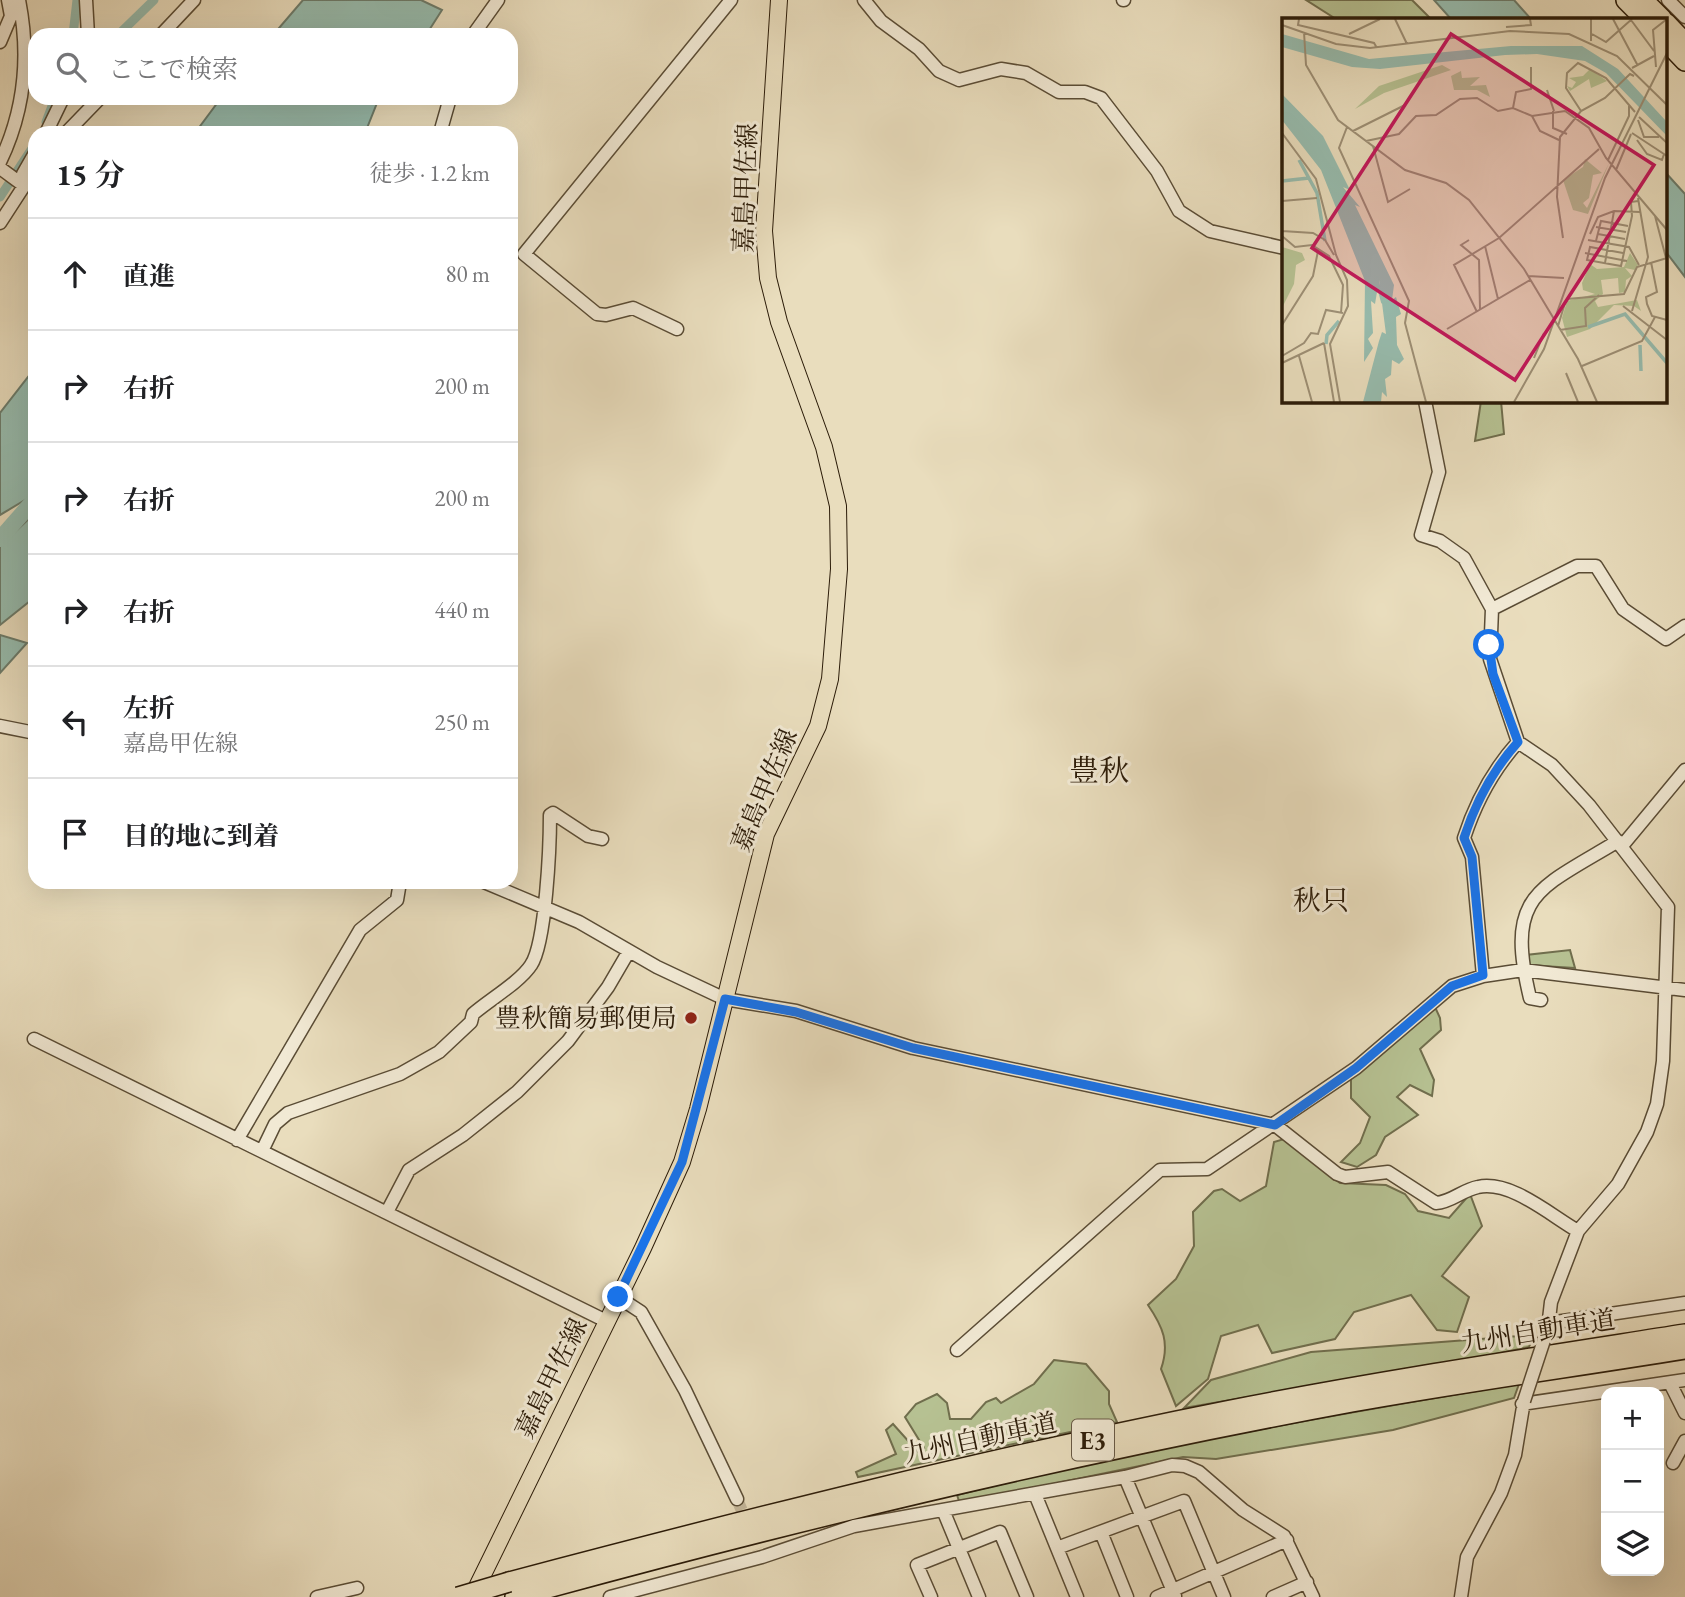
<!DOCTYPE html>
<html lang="ja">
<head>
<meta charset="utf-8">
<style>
	:root { --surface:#fff; --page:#f6f6f6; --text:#202124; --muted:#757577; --line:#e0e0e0 }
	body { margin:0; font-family:"EB Garamond","Noto Serif JP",serif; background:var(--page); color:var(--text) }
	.controls { position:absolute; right:21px; bottom:21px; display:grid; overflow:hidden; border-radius:14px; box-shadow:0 7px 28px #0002 }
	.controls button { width:63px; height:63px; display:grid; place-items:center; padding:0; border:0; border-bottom:2px solid var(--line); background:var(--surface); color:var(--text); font:35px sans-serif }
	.stop { position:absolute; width:21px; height:21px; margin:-16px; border:5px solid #1a73e8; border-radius:50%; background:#fff }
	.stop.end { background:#1a73e8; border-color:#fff; box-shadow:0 2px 7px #0008 }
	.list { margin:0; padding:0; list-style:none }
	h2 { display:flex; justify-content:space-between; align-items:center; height:91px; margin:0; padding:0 28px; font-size:30px }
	h2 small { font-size:23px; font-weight:400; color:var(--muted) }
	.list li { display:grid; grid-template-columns:46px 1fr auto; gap:21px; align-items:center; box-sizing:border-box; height:112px; padding:0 28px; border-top:2px solid var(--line) }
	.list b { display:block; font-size:26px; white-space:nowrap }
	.list p { margin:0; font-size:23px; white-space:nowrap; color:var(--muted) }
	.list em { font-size:23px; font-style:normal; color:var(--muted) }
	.icon { flex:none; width:38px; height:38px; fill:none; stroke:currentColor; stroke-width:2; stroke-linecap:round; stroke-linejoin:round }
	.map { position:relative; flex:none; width:1685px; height:1597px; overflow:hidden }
	.search { position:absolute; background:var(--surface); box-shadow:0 7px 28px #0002; left:28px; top:28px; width:490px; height:77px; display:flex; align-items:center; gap:18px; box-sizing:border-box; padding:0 24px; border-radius:21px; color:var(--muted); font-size:26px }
	.panel { position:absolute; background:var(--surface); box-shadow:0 7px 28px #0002; left:28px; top:126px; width:490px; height:763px; border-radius:21px }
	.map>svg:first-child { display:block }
	.green { fill:#b6c192; stroke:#706e4d; stroke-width:2 }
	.water { fill:#97bcae; stroke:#6c7c6c; stroke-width:2 }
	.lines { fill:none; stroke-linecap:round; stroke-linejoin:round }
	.canal { stroke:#97bcae; stroke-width:9 }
	.river { stroke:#97bcae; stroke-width:16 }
	.minor-tunnel { stroke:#c3b699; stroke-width:12; stroke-dasharray:12 6; stroke-linecap:butt }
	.minor-casing { stroke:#5a4c35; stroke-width:15 }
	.major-casing { stroke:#2b1b08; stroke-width:18 }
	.highway-casing { stroke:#2b1b08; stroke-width:22 }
	.minor { stroke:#f1e9d4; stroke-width:12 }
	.major { stroke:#e9ddbd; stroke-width:16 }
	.highway { stroke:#e9ddbd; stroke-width:19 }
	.minor-bridge-casing { stroke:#5a4c35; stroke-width:15; stroke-linecap:butt }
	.highway-bridge-casing { stroke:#2b1b08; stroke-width:22; stroke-linecap:butt }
	.minor-bridge { stroke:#f1e9d4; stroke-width:12 }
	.highway-bridge { stroke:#e9ddbd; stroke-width:19 }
	.route { stroke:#1a73e8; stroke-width:9 }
	.poi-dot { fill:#8f2418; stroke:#f1e9d4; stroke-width:2.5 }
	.labels { text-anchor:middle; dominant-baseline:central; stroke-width:6; stroke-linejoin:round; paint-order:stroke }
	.shield { fill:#f1e9d4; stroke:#665945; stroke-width:2 }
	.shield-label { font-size:24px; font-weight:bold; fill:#2b1b08 }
	.street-label { font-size:26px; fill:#2b1b08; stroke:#f1e9d4 }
	.poi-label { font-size:26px; fill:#2b1b08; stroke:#f1e9d4; text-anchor:end }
	.neighbourhood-label { font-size:28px; fill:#2b1b08; stroke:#f1e9d4 }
	.quarter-label { font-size:30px; fill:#2b1b08; stroke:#f1e9d4 }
	.inset-river { fill:none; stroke:#97bcae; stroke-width:3.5 }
	.inset-road { fill:none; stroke:#9d8f75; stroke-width:2 }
	.view { fill:#c2185b; fill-opacity:0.15; stroke:#c2185b; stroke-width:3.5 }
	.inset-edge { fill:none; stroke:#2b1b08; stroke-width:3.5 }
</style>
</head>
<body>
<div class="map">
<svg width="1685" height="1597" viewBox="0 0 1685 1597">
	<rect width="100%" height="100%" fill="#e9ddbd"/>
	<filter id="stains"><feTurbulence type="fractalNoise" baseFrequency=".00286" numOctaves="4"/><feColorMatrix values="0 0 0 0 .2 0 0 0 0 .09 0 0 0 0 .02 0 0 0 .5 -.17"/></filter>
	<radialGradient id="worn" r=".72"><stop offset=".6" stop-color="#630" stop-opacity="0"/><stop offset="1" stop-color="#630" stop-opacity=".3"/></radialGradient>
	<path class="green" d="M1306,0H1412L1431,19H1336Z
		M1481,401H1501L1504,434L1475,441Z
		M1570,950L1575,968L1526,965V955Z
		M1435,1007L1440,1018L1441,1030L1420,1049L1434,1080L1432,1096L1410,1085L1397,1097L1418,1115L1385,1137L1376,1155L1357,1167L1341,1162L1360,1143L1370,1117L1351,1098V1076Z
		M1284,1139L1340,1183L1386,1185L1405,1194L1418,1211L1449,1218L1470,1194L1482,1226L1442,1276L1469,1297L1457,1332L1437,1330L1411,1295L1354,1312L1335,1339L1272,1353L1258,1325L1221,1336L1208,1379L1176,1406L1161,1369C1170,1343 1163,1327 1148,1305L1176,1279L1194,1246L1193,1212L1214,1191L1222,1189L1240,1201L1266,1186L1274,1142Z
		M1534,1335L1529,1347L1482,1357L1184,1408L1211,1380L1311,1352Z
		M1054,1360L1086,1364L1109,1391V1404L1117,1422L858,1477L856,1472L896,1454L886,1430L893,1424L918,1452L924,1448L905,1417L916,1404L937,1394L947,1403L950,1419H971L986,1402L996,1398L1001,1403L1034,1384Z
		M1519,1384L1514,1398L1393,1430L1216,1459L1183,1457L980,1499L959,1501L957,1495C1142,1449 1330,1415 1519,1384Z"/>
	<path class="water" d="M303,0H421L442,10L426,35H273Z
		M1434,0H1514L1531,19H1451Z
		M221,98H379L365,133H195Z
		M1666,173L1685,194V277L1666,252Z
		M35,368V494L0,515V413Z
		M35,513V597L0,625V546Z
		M0,635L27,643L0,673Z"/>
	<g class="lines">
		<path class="canal" d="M73,35L77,0
			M118,35L154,0
			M46,122L55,98
			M0,197L35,144"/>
		<path class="river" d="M0,539L35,499"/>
		<path class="minor-tunnel" d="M737,1499L758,1549"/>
		<g class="minor-casing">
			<path id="minor" d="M86,0L88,35
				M864,0L881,21L919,49L939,71L959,80L1001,69L1026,73L1059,92H1085L1101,98L1157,171L1179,211L1210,231L1284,248
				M1123,0H1124
				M1668,0L1685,17
				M161,35L194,0
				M473,35L498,0
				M0,42L11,16L8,0
				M46,133L63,98
				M66,133L100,98
				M440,133L450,98
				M0,162C25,110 30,56 19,0
				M0,168L23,185
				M23,174L35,153
				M0,223L35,169
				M677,329L633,308L606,315L597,314L524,254L731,0
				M1425,401L1439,472L1421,535L1440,541L1464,558L1492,609L1490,659L1518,742L1552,765L1589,805L1668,907L1663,1061L1657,1104L1647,1132L1618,1184L1578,1231L1551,1302L1548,1328
				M1492,609L1577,566H1596L1623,609L1666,639L1685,626
				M0,726L35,733
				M1622,846L1685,770
				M484,882L579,922L657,967L725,999L796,1011L913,1048L1275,1125L1337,1174L1345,1177L1388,1172L1436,1203C1452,1202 1462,1190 1478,1187C1511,1180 1550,1215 1578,1231
				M1483,976L1472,857L1464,838C1476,801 1492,771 1518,742
				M1541,1000L1530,998C1505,894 1537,890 1618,841
				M34,1039L606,1321
				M237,1140L360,930L397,900L400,882
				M262,1151L275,1124L288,1113L400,1074L439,1052L471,1022L473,1014C489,1000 520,982 531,965C546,943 550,845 550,815L553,813L588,836L602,839
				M387,1212L409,1170L463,1135L517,1092L568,1041L608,987L629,951
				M618,1297L641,1312L685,1390L737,1499
				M1549,1323L1685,1303
				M957,1350L1160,1170L1207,1169L1356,1068L1452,986L1483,976L1523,970L1685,990
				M1670,1383L1685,1413
				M1522,1404L1685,1380
				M1673,1463L1685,1441
				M1125,1477L1175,1596
				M1035,1494L1077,1597
				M943,1510L979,1597
				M1101,1532L1127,1597
				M1057,1548L1184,1501L1224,1597
				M317,1597L357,1588
				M610,1597L762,1557L854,1526L1125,1477L1172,1465L1185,1466L1199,1472L1243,1510L1284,1536L1313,1597
				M931,1597L917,1565L1000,1532L1027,1597
				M1157,1597L1287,1540
				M1273,1597L1307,1582
				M1461,1597L1467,1557L1501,1493L1515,1455L1524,1401"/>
		</g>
		<g class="major-casing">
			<path id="major" d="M472,1597L643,1248L682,1162L698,1109L766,834L818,726L830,679L839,569L838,506L824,447L779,322L768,278L764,231L779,0"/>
		</g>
		<g class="highway-casing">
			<path id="highway" d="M1626,0L1645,19
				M1643,0L1662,19
				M1666,23L1685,43
				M1666,41L1685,61
				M509,1582C747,1519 985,1459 1226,1411C1378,1381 1532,1358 1685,1334
				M515,1597C791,1521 1070,1454 1352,1402C1463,1382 1574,1367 1685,1349"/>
		</g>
		<use href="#minor" class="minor"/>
		<use href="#major" class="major"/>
		<use href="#highway" class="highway"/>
		<g class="minor-bridge-casing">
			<path id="minor-bridge" d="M1524,1401L1548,1328"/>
		</g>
		<g class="highway-bridge-casing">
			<path id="highway-bridge" d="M458,1597L509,1582"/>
		</g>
		<use href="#minor-bridge" class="minor-bridge"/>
		<use href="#highway-bridge" class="highway-bridge"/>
	</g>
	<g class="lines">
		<path class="route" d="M618,1297L682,1162L725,999L796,1012L913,1048L1275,1125L1356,1068L1452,986L1483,975L1472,857L1464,838C1476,801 1492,771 1518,742L1493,674L1489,645"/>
	</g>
	<circle class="poi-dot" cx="691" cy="1018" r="7"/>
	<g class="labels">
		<rect class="shield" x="1072" y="1419.5" width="42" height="41" rx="5"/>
		<g class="shield-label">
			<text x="1093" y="1440">E3</text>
		</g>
		<g class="street-label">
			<text transform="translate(745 188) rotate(-88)">嘉島甲佐線</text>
			<text transform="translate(764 790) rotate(-67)">嘉島甲佐線</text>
			<text transform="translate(1538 1331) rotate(-9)">九州自動車道</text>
			<text transform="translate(551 1378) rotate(-64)">嘉島甲佐線</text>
			<text transform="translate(980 1438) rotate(-12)">九州自動車道</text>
		</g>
		<g class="poi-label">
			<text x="677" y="1018">豊秋簡易郵便局</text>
		</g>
		<g class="neighbourhood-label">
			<text x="1321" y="900">秋只</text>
		</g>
		<g class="quarter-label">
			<text x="1099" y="770">豊秋</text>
		</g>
	</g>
	<g transform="translate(1282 18)">
		<rect width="385" height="385" fill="#e9ddbd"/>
		<path d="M160,47L169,52L102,75L73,91L97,68ZM308,51L325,63L309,70L307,61L288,73L285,68L290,70L294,64L287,60L301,58ZM179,53L180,60L198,59L188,68L204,67L208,79L195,72H172L169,58ZM303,141L320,155L311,157L307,180L301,185L305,190L327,145L306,196L291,192L281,162L301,149ZM0,229L20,235L23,242L14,247L12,266L0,290ZM348,235L356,247L353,252L343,250L350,258L344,262L343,274L337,275L336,260L319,262L321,276L313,283L316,289L355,282L359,293L352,288L332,287L308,311L285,319L280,300L285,283L313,276L301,272L300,265L308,246L315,251L342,249Z" fill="#b6c192"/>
		<path d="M0,16L87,41L229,28H300L336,51L385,104V118L324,55L303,43L255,36L223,37L98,51L70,49L0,29ZM0,76L41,118L68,172L61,169L78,189L73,187L112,267L110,282L114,279L119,296L114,299L115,327L122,341L117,346L110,342L109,357L103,361L105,379L100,374L99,384H81L97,323L100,314L104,316L97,262L93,286L89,283L91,315L86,321L91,330L82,344L83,263L39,152L0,102Z" fill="#97bcae"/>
		<path class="inset-river" d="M17,142L35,175L43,223M0,163L27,160M94,259L101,285M306,309L343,296L385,345M44,326L45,317L57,303M358,327L359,353"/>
		<path class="inset-road" d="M17,1L16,7L92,25L95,30M113,1L125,26M331,1L356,48M349,2L372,33M0,7L54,26L88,30L228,13L287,16L335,38L385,87M224,9L249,7L248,1M22,14L24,47L56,102L123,152L164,165L187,182L242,251L296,341L315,384M67,16L98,1M310,16L324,24L350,1M309,23V1M374,49L371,12L385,1M350,50L372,38M265,72L272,93M231,90L234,74L249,71V49M271,93V110L285,116M299,93L284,70L285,55L296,45L324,60L353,94M250,98L258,113L277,122M357,99L385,125M356,102L362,119H377M65,109L57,130L127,283L123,305L144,384M71,113L123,87M0,115L34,161L54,237L65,262L66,288L48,326L58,384M350,115L385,138M355,122L365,136L380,142L382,136M84,123L117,116L134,98L154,97L178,81L195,80L216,93L231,90L250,98L283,93L307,110L324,140L385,212M91,128L106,184L128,171M326,142L347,98V88M334,152L349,116M0,183L35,180M373,198L384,240M314,209L344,214M0,212V298M0,213L31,215L43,222L52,237M308,216L316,199L332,193L358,194M316,216L343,221M0,218L13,229L30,227L47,238L61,267L59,295M281,220L275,179L278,119L299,93L323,80L348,56L352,58M187,222L179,227L197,242L198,291M306,222L347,229L357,247M314,223L319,203L346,208M203,228L216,281M303,235L345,243M341,235L308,229L305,242L339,248L350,198L349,184L356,183M369,244L375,274L364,279L365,286L370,298L385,302M323,245L332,193M246,258L282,260M285,281L342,276L355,249L385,240M341,288L385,322M350,293L366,239L356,180M195,294L172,247L217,220L317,131M0,307L31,258L36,233L32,229M276,308L283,285M165,311L248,262M278,312L304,308L303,290L317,277M42,325L52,384M0,338L22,325L29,315L36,316L44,292L61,295M17,338L30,384M252,340L262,315M0,345L42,325M300,348L360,323L373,299M284,355L296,384M232,384L262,331L323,160L385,35"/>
		<path class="view" d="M169,16L372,147L233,362L30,230Z"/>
		<rect width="385" height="385" class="inset-edge"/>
	</g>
	<rect width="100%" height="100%" filter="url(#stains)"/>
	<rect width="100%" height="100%" fill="url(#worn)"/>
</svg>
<div class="controls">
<button>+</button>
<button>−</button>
<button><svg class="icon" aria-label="layers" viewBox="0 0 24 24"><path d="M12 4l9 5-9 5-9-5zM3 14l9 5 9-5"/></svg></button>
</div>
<div class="stop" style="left:1489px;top:645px"></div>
<div class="stop end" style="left:618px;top:1297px"></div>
<div class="search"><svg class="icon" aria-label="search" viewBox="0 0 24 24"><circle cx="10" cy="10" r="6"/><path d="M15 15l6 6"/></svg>ここで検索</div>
<section class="panel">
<h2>15 分<small>徒歩 · 1.2 km</small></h2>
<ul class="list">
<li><svg class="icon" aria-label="ahead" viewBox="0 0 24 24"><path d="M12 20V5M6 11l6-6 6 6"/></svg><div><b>直進</b></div><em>80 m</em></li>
<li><svg class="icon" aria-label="right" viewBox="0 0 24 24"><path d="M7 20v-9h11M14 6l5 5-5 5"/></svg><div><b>右折</b></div><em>200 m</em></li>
<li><svg class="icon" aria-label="right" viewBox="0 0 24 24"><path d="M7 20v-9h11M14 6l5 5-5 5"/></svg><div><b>右折</b></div><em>200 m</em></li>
<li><svg class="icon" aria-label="right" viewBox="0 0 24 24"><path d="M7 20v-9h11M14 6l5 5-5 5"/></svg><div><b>右折</b></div><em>440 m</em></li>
<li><svg class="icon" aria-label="left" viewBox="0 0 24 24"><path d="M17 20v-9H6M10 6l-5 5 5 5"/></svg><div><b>左折</b><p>嘉島甲佐線</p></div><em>250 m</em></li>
<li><svg class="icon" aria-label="arrive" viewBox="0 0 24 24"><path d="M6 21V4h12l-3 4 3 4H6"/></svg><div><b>目的地に到着</b></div></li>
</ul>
</section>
</div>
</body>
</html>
